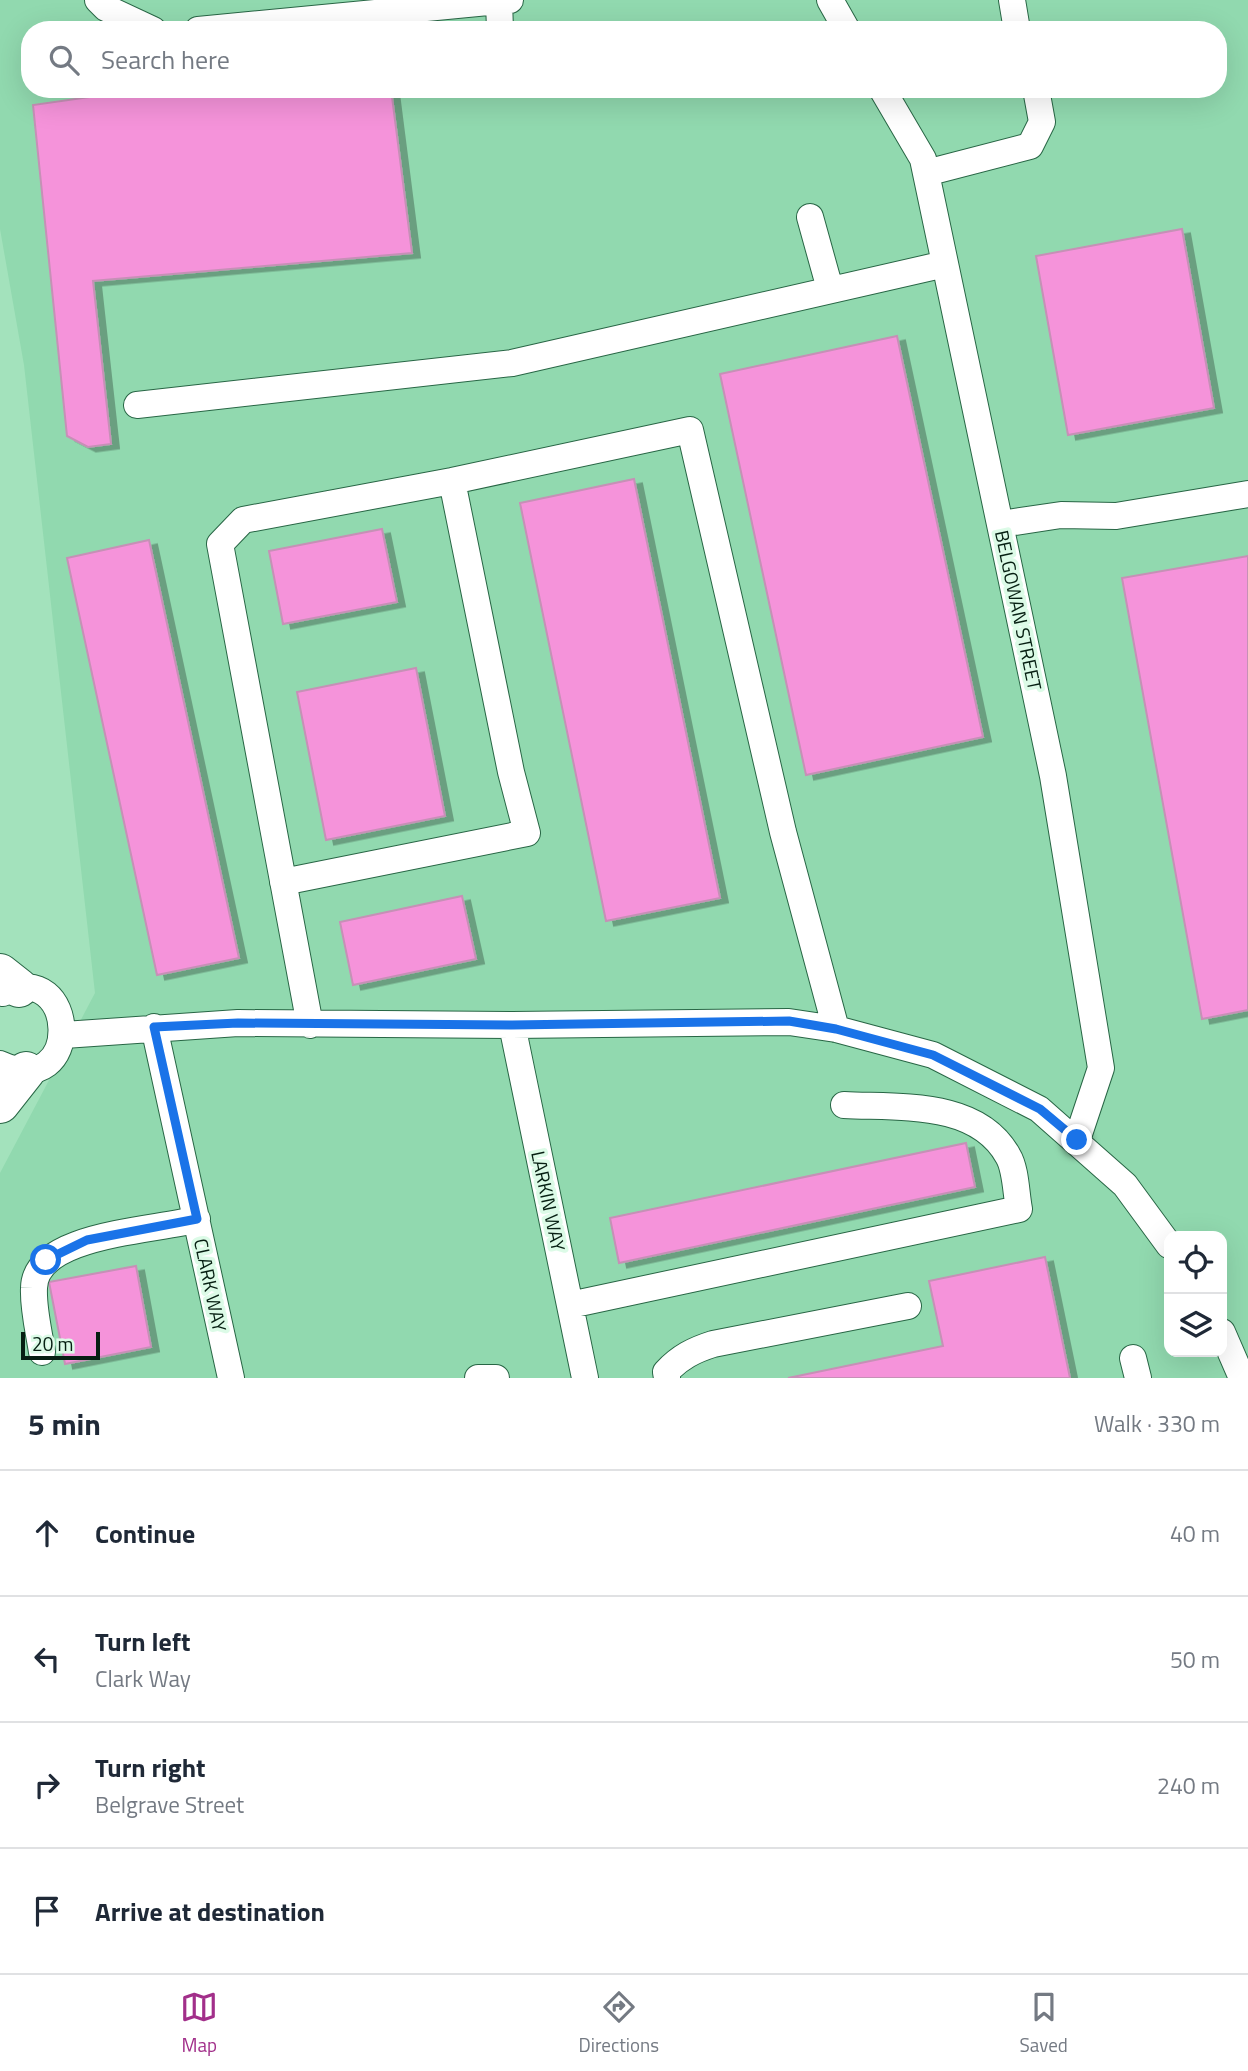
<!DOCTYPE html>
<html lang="en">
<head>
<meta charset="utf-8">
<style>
	:root { --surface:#fff; --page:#f2f2f3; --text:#1f2937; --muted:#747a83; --line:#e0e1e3; --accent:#a22f8a }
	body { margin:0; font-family:"Titillium Web",sans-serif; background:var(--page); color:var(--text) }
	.controls { position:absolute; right:21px; bottom:21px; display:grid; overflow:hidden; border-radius:14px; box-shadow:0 7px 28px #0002 }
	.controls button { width:63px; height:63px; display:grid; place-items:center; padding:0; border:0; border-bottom:2px solid var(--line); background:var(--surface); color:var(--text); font:35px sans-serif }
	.scale { position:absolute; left:21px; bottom:18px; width:79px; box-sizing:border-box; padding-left:7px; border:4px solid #061f12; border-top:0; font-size:19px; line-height:24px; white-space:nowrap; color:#061f12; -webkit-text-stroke:5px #dcfbe7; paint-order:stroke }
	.stop { position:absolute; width:21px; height:21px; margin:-16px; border:5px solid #1a73e8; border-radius:50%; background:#fff }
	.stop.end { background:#1a73e8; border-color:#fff; box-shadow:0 2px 7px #0008 }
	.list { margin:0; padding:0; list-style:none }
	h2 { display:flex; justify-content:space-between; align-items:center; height:91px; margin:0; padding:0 28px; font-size:30px }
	h2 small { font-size:23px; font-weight:400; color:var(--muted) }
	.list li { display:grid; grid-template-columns:46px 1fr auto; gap:21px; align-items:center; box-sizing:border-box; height:126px; padding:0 28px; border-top:2px solid var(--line) }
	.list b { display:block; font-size:26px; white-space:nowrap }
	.list p { margin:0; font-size:23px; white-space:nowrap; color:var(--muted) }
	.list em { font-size:23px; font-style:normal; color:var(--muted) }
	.icon { flex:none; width:38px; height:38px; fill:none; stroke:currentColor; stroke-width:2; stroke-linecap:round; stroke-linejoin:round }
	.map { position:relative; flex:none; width:1248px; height:1378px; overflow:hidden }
	.search { position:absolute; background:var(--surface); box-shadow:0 7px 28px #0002; left:21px; right:21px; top:21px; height:77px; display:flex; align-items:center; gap:18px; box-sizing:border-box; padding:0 24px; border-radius:28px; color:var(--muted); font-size:26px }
	.sheet { height:595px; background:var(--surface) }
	nav { display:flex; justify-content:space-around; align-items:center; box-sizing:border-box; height:98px; border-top:2px solid var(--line); background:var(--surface); font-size:19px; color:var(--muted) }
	nav a { display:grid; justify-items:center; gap:4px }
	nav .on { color:var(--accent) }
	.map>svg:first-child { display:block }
	.built { fill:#91d9af; fill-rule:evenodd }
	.building { fill:#f593da; stroke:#c690b6; stroke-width:2; filter:url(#shadow) }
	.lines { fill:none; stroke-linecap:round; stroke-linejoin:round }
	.minor-casing { stroke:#286645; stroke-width:28 }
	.highway-casing { stroke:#286645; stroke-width:40 }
	.minor { stroke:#fff; stroke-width:26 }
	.highway { stroke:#fff; stroke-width:38 }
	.route { stroke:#1a73e8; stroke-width:9 }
	.labels { text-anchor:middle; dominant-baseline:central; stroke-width:7; stroke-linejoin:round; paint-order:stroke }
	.street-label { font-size:19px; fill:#061f12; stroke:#dcfbe7 }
</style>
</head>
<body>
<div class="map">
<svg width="1248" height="1378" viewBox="0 0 1248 1378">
	<defs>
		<filter id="shadow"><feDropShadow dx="8" dy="4.5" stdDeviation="0" flood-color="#0004"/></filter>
	</defs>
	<rect width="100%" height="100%" fill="#a3e2bc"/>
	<path class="built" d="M0,0H1248V1378H0V1173L95,993L24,365L0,229ZM30,30H1218V89H30ZM1169,1236H1222V1352H1169Z"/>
	<path class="building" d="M146,89H391L412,253L93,281L111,444L88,447L67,436L33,105Z
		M1182,229L1214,408L1068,435L1036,256Z
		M897,336L983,737L806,775L720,374Z
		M634,479L720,898L606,921L520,503Z
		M382,529L397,602L283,624L269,551Z
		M149,540L239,958L157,975L67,558Z
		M1248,556V1010L1202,1019L1122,578Z
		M416,668L445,816L326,840L297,692Z
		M462,896L476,959L353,985L340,922Z
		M966,1143L975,1187L619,1263L610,1218Z
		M1045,1257L1070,1378H788L943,1346L929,1281Z
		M136,1266L151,1347L65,1364L49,1282Z"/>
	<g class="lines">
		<g class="minor-casing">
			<path id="minor" d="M98,0L106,8L153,30
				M830,0L847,30
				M1012,0L1017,30
				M499,1L500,30
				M198,30L510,0
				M882,89L923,159L1053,776L1101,1068L1077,1140
				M926,173L1030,146L1042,122L1036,89
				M810,217L830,289
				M137,405L512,363L945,264
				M1001,524L1061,515L1116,516L1248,494
				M283,882L527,833L511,772L452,481
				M310,1025L220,544L243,520L452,481L690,430L783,832L836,1029
				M512,1025L585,1378
				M154,1027L231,1378
				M64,1035L238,1023L512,1025L789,1022L836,1029L933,1055L1039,1109L1125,1185L1169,1245
				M0,1064C85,1102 78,957 3,993
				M570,1305L1019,1209C1016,1194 1016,1169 1008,1156C977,1100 899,1108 844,1105
				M1222,1332L1242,1378
				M42,1352C39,1332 33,1309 34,1288C35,1233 157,1231 197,1219
				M1133,1358L1138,1378
				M478,1378H496
				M667,1378L666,1372C680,1357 694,1350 713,1344L908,1306"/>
		</g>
		<g class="highway-casing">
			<path id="highway" d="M0,973L19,988
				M0,1104L26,1071"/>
		</g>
		<use href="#minor" class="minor"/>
		<use href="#highway" class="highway"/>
	</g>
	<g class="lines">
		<path class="route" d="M46,1260L87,1240L197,1219L154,1027L238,1023L512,1025L789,1021L836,1029L933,1055L1040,1109L1077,1140"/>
	</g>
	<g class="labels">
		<g class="street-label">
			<text transform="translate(1019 610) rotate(78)">BELGOWAN STREET</text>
			<text transform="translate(549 1201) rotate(78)">LARKIN WAY</text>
			<text transform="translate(211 1285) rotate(78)">CLARK WAY</text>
		</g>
	</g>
</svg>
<div class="controls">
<button><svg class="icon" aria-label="locate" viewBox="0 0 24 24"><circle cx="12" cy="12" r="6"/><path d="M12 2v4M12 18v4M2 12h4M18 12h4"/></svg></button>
<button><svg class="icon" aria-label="layers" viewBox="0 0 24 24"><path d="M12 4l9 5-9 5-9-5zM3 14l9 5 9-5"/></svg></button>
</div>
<div class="scale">20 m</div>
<div class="stop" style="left:46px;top:1260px"></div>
<div class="stop end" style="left:1077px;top:1140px"></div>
<div class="search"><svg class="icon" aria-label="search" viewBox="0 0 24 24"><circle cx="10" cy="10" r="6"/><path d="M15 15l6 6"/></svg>Search here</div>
</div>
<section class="sheet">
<h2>5 min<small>Walk · 330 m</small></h2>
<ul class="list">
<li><svg class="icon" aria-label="ahead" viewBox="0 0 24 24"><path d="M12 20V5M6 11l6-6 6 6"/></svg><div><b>Continue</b></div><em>40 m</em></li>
<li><svg class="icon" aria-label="left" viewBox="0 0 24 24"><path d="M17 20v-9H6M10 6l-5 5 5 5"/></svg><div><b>Turn left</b><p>Clark Way</p></div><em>50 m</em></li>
<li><svg class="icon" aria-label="right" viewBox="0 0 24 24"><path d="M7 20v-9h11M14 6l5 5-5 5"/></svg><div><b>Turn right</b><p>Belgrave Street</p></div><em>240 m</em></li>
<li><svg class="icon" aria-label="arrive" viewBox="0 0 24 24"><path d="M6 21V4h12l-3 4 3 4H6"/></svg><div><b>Arrive at destination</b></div></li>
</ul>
</section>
<nav>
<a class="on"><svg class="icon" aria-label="map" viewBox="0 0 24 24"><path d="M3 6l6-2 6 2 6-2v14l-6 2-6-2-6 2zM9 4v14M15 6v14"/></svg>Map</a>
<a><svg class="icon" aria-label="directions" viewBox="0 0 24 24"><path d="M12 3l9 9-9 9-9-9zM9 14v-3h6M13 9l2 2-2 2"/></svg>Directions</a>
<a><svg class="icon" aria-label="saved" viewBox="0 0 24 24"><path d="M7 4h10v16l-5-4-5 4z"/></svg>Saved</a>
</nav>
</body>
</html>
